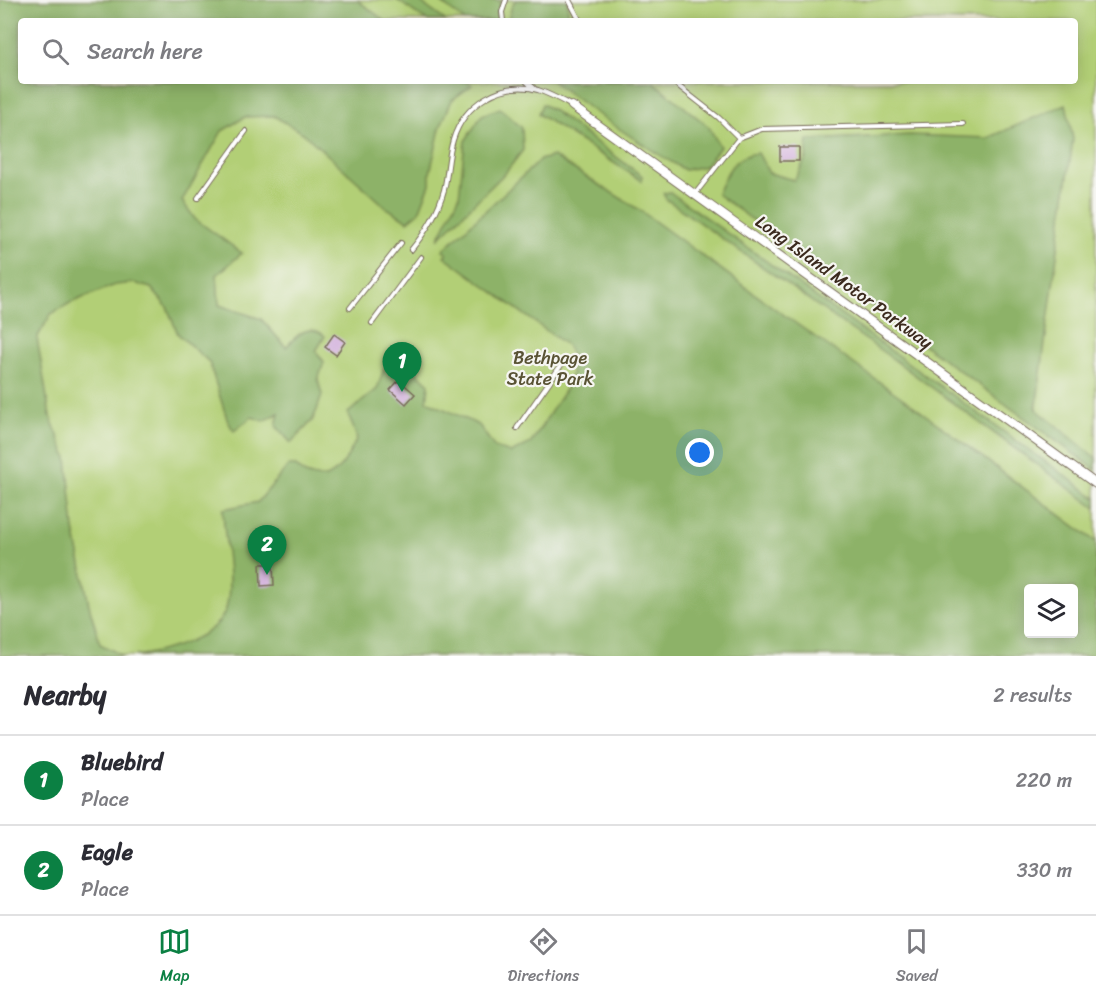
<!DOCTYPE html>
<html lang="en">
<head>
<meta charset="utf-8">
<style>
	:root { --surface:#fff; --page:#f7f7f7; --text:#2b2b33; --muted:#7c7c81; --line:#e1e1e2; --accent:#0b8043 }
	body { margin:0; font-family:Sriracha,sans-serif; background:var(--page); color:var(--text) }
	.controls { position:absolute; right:18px; bottom:18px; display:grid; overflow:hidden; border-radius:6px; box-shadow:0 3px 15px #0003 }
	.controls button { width:54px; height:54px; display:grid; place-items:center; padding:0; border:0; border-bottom:2px solid var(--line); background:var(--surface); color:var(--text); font:30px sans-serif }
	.you { position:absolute; left:700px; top:453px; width:21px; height:21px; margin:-15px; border:4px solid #fff; border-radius:50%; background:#1a73e8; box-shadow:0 0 0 9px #1a73e833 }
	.badge { display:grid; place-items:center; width:39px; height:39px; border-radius:50%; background:var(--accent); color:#fff; font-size:20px; font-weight:700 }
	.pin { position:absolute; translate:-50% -50px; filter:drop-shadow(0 2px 3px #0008) }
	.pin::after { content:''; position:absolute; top:32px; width:21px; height:18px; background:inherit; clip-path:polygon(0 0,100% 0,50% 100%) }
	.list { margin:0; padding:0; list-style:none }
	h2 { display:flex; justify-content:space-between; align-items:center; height:78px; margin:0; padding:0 24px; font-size:26px }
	h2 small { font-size:20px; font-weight:400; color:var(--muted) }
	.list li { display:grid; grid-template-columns:39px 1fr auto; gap:18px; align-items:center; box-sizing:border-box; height:90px; padding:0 24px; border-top:2px solid var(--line) }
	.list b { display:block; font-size:22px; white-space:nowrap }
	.list p { margin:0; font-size:20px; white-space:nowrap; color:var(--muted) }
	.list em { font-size:20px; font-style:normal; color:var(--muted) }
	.icon { flex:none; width:33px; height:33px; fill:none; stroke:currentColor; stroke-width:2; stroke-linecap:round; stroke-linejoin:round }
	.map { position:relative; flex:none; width:1096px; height:656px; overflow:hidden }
	.search { position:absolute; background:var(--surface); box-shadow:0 3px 15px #0003; left:18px; right:18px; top:18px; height:66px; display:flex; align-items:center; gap:15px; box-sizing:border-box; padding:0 21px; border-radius:6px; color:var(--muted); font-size:22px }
	.sheet { height:258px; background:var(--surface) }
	nav { display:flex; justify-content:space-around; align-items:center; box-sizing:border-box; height:84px; border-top:2px solid var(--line); background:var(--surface); font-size:16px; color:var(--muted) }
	nav a { display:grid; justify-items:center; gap:3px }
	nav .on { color:var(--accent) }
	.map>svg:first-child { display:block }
	.green { fill:#b2cf76; stroke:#767c4a; stroke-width:1.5; fill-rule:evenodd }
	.forest { fill:#8db267; stroke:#646e42; stroke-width:1.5; fill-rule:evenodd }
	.building { fill:#d5b6de }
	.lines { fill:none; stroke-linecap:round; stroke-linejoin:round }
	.lane-casing { stroke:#796c5b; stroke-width:6 }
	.street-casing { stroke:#796c5b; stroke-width:10 }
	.lane { stroke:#fff; stroke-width:4 }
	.street { stroke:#fff; stroke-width:8 }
	.labels { text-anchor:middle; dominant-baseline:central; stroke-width:4.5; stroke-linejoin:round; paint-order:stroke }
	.street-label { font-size:18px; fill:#3b2a1e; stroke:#f6f6f2 }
	.park-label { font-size:18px; fill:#595334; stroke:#f6f6f2 }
</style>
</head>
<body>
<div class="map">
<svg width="1096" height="656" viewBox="0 0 1096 656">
	<rect width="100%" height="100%" fill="#f6f6f2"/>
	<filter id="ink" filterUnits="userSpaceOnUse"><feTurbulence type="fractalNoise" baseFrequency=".0167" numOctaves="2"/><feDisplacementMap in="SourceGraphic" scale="12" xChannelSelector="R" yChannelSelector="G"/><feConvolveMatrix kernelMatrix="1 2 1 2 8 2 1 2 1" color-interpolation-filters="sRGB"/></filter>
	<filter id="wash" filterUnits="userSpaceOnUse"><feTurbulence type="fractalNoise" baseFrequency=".008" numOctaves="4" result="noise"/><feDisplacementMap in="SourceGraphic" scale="24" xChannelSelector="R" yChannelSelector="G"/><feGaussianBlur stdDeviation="1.35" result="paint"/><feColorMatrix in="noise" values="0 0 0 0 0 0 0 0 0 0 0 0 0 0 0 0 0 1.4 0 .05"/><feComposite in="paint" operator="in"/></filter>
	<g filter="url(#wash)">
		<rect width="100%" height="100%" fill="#ebe7cd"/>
		<path class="green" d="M0,0H1096V656H0ZM21,21H1075V81H21ZM1028,588H1074V634H1028Z"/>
		<path class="forest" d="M0,0H357L385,21H21V81H466L472,85L452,100L440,128L430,173V184L419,212L408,221L387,208L303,133L274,116L245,117L222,131L182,201L195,219L242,253L217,275L219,305L261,319L286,347C297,335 309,322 325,336L316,351L324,362L318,380L322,395L317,410L312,421L291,443L276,426L279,413L264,421L252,417L234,431L228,422L209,362L178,334L167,307L151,288L134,283L115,285L70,303L51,314L37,338L50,416L67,458L74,529L89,605L100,644L123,656H0Z
			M397,0H417L446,21H427Z
			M438,0H501L497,14L498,21H465Z
			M516,0H567L569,19L567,21H508L512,5Z
			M552,81H652L709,127L720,147L705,166L685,170C639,144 595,113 552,81Z
			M542,104L551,109L642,176V181L538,114Z
			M1066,104L1073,139L1036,409L1096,458V470L717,194C725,175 734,154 758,153L769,173L794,180L806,158L808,140L910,135L988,138Z
			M500,108L522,128L523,150L506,172L438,239L459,197L465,141L482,115Z
			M553,156L638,209L781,313L911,404L1096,542V656H135C163,652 221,638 227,605C233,574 224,541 223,509L258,502L288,466H296C303,474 306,475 316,477C337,482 350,453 357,438L348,413L377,389L384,369L393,362L414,370L429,384L427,401L479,425L495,448L511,453L531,443L570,382L573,359L566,345L444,256L447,253L443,250L540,160ZM1028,588H1074V634H1028Z
			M670,192L1096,498V508L893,359L666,199L663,193Z"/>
		<g id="blocks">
			<path class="building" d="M780,147H799V161H780Z
				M334,334L345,342L336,355L325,347Z
				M399,380L415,394L406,404L390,390Z
				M260,564H273L274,585L261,586Z"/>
		</g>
	</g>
	<g filter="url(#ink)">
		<use href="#blocks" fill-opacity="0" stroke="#796c5b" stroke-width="1.5"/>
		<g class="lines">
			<g class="lane-casing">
				<path id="lane" d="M569,0L580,21
					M503,21L502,12L506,0
					M526,81L535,89
					M672,81L719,118L739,138
					M695,194L739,138L762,129L963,124
					M198,198L246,131
					M411,250C425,233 438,212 444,190C448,174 448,156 453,140C464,104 501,80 538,90C550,94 561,100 572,106
					M350,308L401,243
					M372,323L421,257
					M517,428L564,361"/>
			</g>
			<g class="street-casing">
				<path id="street" d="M572,106L1096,484"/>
			</g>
			<use href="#lane" class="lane"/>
			<use href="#street" class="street"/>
		</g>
	</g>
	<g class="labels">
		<g class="street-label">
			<text transform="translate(844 282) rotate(36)">Long Island Motor Parkway</text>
		</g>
		<g class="park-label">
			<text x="550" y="358">Bethpage<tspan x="550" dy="21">State Park</tspan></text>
		</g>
	</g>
</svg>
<div class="controls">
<button><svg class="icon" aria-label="layers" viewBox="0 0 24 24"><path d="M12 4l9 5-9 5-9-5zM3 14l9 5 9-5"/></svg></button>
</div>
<div class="you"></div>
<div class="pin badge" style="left:402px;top:392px">1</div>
<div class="pin badge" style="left:267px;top:575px">2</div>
<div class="search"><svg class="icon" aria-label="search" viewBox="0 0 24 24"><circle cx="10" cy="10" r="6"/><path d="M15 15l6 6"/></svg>Search here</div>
</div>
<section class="sheet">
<h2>Nearby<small>2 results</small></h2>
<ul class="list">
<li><span class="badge">1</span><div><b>Bluebird</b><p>Place</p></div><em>220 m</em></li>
<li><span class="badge">2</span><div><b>Eagle</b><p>Place</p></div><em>330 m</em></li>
</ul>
</section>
<nav>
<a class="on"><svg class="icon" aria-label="map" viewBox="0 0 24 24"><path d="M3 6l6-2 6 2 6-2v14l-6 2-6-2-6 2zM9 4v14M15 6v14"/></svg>Map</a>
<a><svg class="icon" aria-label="directions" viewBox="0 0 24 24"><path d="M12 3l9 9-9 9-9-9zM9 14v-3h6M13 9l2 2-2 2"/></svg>Directions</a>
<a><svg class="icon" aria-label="saved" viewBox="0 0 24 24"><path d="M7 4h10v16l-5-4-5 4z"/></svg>Saved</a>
</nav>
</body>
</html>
